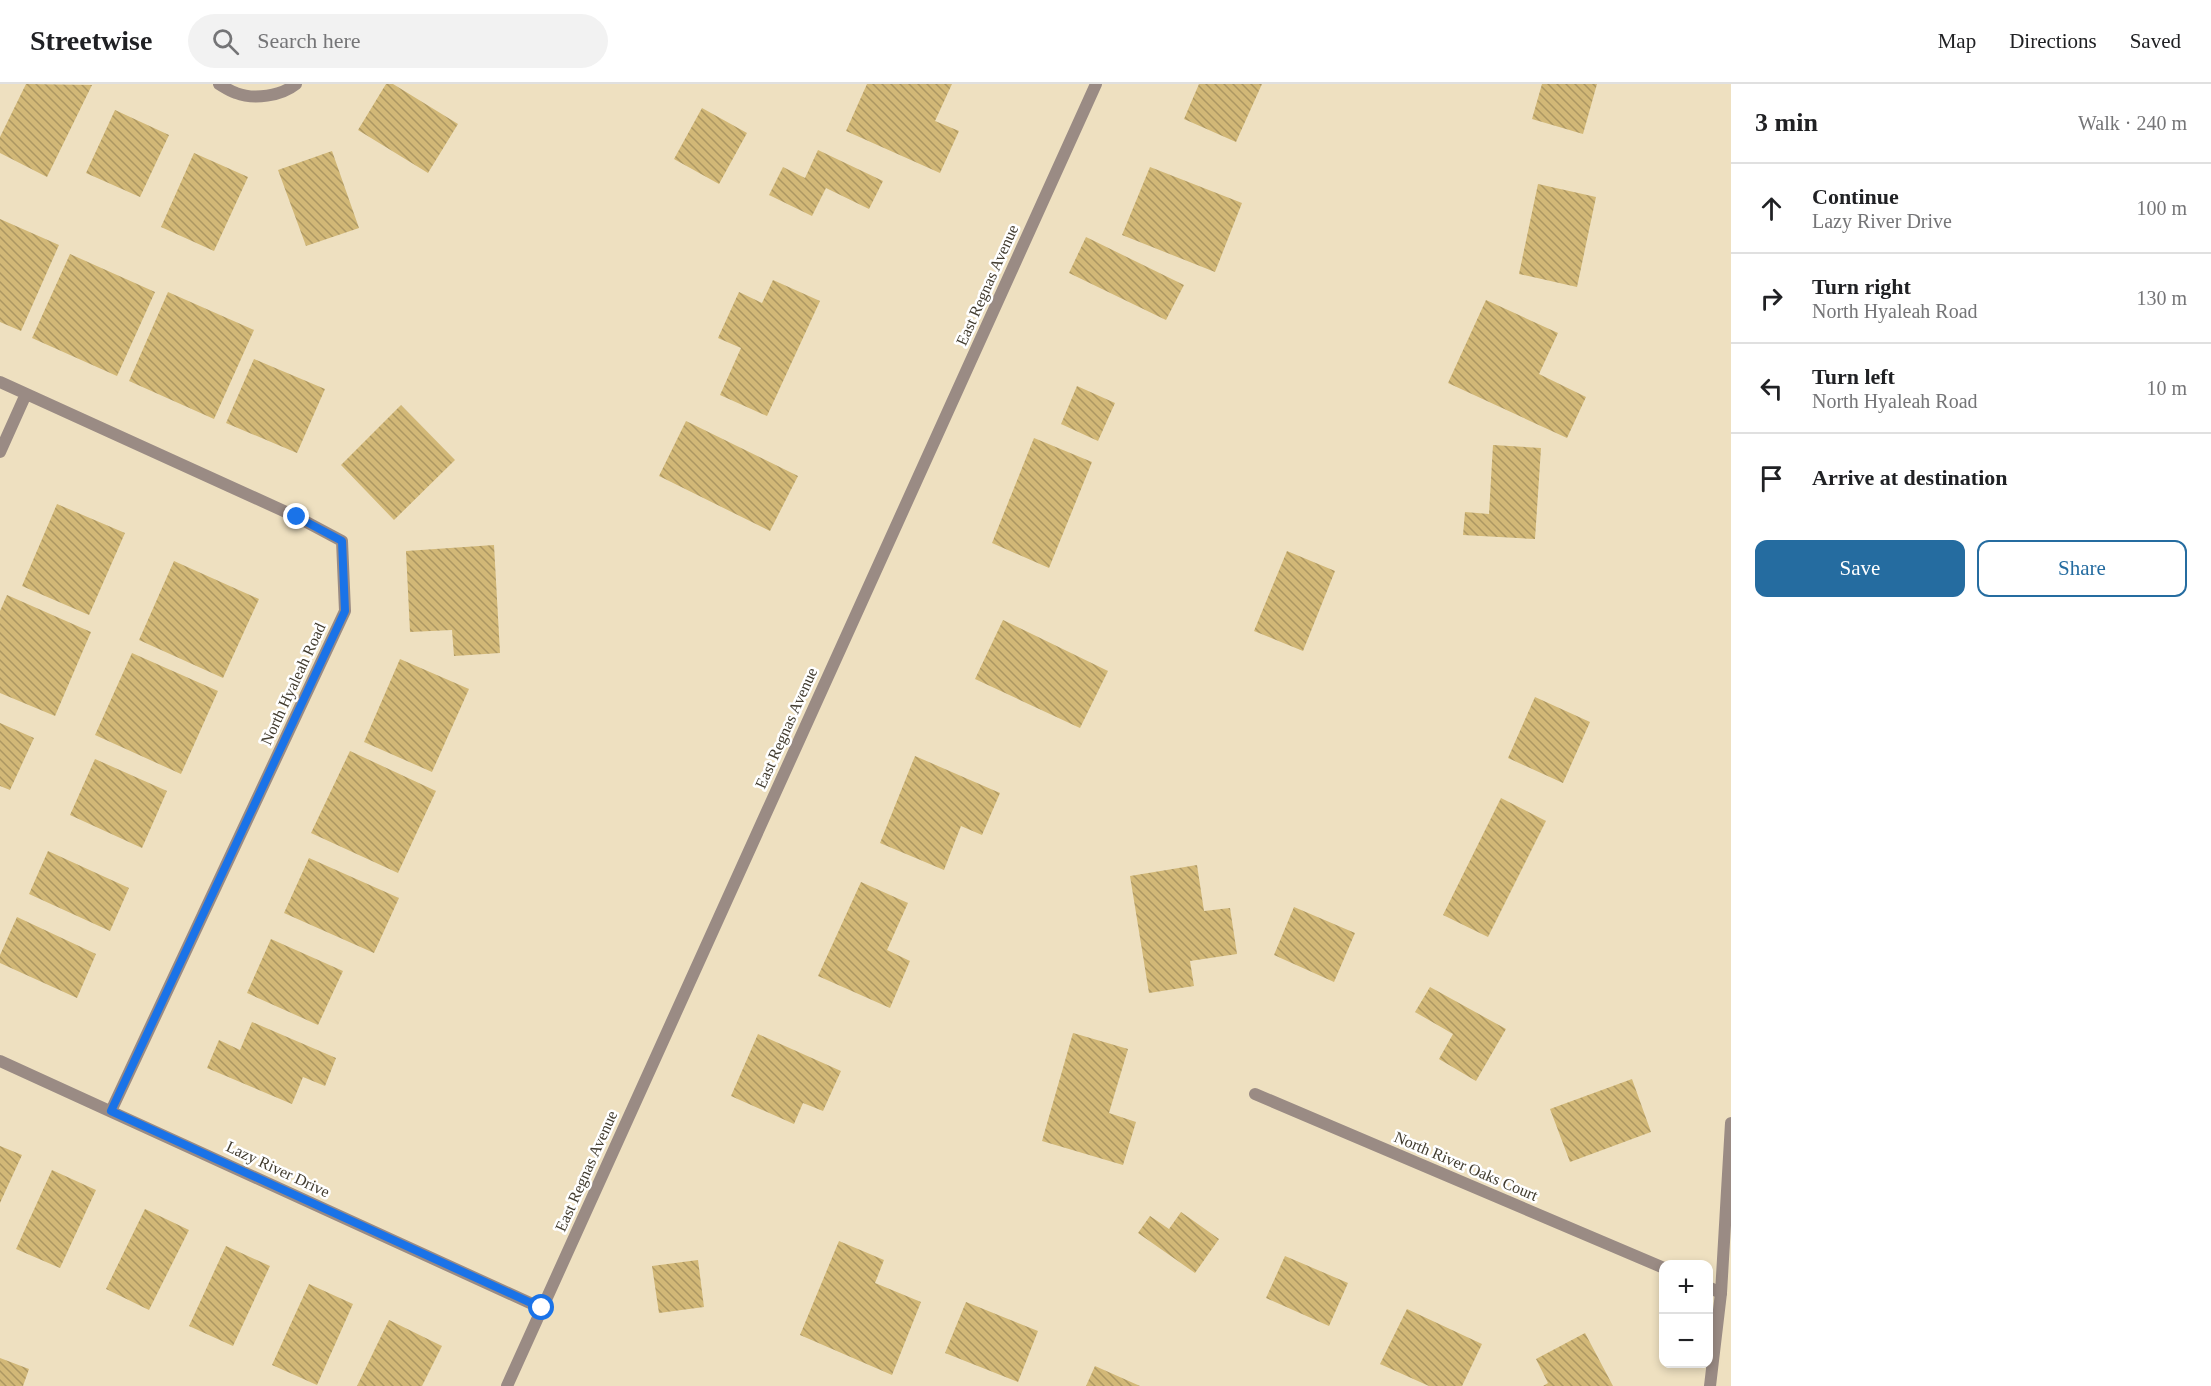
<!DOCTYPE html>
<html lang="en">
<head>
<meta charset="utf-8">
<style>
	:root { --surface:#fff; --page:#f2f2f2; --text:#202124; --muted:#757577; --line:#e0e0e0; --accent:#256ca0 }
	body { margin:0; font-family:Georgia,serif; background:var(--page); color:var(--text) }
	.controls { position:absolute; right:18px; bottom:18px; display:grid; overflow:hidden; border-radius:12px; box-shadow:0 3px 9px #0003 }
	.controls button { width:54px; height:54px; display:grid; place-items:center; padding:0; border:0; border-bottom:2px solid var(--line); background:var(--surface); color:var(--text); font:30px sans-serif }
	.stop { position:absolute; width:18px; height:18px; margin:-14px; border:4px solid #1a73e8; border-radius:50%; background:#fff }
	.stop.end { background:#1a73e8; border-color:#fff; box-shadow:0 2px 6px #0008 }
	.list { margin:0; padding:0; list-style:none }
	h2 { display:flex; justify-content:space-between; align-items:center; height:78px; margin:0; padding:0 24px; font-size:26px }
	h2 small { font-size:20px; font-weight:400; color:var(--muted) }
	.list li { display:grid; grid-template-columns:39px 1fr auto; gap:18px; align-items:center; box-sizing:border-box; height:90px; padding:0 24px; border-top:2px solid var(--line) }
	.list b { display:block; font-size:22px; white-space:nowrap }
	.list p { margin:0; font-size:20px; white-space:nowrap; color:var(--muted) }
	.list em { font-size:20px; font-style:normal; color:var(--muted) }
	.actions { display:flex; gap:12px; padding:18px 24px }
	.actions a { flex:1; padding:14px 0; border:2px solid var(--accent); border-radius:12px; text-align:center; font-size:21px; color:var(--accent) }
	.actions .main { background:var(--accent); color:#fff }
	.icon { flex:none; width:33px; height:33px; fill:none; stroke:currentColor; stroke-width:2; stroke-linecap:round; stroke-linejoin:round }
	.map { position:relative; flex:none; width:1731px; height:1302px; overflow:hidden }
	header { display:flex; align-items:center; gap:36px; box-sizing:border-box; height:84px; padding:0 30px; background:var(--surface); border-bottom:2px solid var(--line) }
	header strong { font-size:28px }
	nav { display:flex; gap:33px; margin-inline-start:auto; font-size:21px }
	.search { width:420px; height:54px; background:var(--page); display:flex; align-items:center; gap:15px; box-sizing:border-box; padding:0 21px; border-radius:33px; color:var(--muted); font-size:22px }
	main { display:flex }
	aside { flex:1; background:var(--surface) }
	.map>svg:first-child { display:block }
	.building { fill:url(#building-back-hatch) }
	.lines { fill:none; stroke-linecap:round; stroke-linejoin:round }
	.minor { stroke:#9a8b84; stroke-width:12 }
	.tertiary { stroke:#9a8b84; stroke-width:12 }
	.route { stroke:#1a73e8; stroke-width:8 }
	.labels { text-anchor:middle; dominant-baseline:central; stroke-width:5; stroke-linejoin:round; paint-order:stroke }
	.street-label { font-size:16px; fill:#413b2e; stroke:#fff }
</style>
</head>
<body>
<header>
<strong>Streetwise</strong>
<div class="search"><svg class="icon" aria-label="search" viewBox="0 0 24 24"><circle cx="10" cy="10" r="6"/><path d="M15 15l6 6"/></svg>Search here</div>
<nav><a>Map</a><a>Directions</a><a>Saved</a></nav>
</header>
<main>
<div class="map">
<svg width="1731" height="1302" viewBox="0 0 1731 1302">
	<defs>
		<pattern id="building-back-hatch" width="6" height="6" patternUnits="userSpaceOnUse" patternTransform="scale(1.5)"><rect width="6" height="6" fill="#d2b877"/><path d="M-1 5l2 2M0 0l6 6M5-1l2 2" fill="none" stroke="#ac9762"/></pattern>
	</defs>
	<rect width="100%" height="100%" fill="#eee0c0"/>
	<path class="building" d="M26,0L92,1L47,93L0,69V53Z
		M386,0H393L458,40L428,89L358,46Z
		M867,0H952L935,37L959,47L940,89L846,47Z
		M1199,0H1262L1236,58L1184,35Z
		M1542,0H1597L1583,50L1532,35Z
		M702,24L747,49L719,100L674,75Z
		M115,26L169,51L140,113L86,89Z
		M818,66L883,97L869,125L826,104L812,132L769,111L783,83L805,94Z
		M332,67L359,144L306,162L278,86Z
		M194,69L248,93L214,167L161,143Z
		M1150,83L1242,119L1215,188L1122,151Z
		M1538,100L1596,113L1577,203L1519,190Z
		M0,135L59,161L21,247L0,238Z
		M1086,153L1184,201L1166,236L1069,189Z
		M70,170L155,208L117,292L32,254Z
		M773,196L820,217L767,332L720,311L741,264L718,254L739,208L762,219Z
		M168,208L254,246L214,335L129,297Z
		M1486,216L1558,249L1539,290L1586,313L1567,354L1448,299Z
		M254,275L325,305L297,369L226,339Z
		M1077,302L1115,319L1098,357L1061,340Z
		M401,321L455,376L394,436L341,381Z
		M686,337L798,392L770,447L659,392Z
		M1034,354L1092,378L1049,484L992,459Z
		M1493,361L1541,364L1535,455L1463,451L1465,428L1489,430Z
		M57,420L125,449L89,531L22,502Z
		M494,461L500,569L454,572L452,546L410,548L406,467Z
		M1287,467L1335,487L1303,567L1254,547Z
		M174,477L259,515L223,594L139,556Z
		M7,511L91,548L55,632L0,609V527Z
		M1003,536L1108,587L1080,644L975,595Z
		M132,569L218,607L181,690L95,651Z
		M400,575L469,605L432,688L364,658Z
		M1535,613L1590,638L1563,699L1508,674Z
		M0,639L34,654L10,706L0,702Z
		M350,667L436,707L398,789L311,749Z
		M915,672L1000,709L982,751L961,742L944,786L880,759Z
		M95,675L167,707L142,764L70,731Z
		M1501,714L1546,737L1488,853L1443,831Z
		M48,767L129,804L110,847L29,810Z
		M309,774L399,814L374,869L284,829Z
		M1197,781L1204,827L1230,824L1237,870L1190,877L1194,902L1149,909L1130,792Z
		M861,798L908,819L887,866L910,877L890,924L818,892Z
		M1294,823L1355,849L1334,898L1274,871Z
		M17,833L96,870L77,914L0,879V871Z
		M271,855L343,887L318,941L247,909Z
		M1430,903L1506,945L1476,997L1439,975L1453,950L1415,928Z
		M252,938L336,974L325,1002L303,993L292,1020L207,984L219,956L240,966Z
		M1073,949L1128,965L1109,1029L1136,1038L1123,1081L1042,1057Z
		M758,950L841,987L823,1027L803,1019L794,1040L731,1012Z
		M1632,995L1651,1048L1570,1078L1550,1025Z
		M0,1062L22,1071L0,1119Z
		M52,1086L96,1106L60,1184L16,1165Z
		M145,1125L189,1146L149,1226L106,1205Z
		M1181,1128L1219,1155L1195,1189L1138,1149L1150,1132L1169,1145Z
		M839,1157L884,1176L875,1199L921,1218L892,1291L800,1251Z
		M226,1162L270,1182L233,1262L189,1242Z
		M1285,1172L1348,1199L1329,1242L1266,1214Z
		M698,1176L704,1223L659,1229L652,1182Z
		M309,1200L353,1220L317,1301L272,1281Z
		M966,1218L1038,1247L1018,1298L945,1269Z
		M1407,1225L1482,1260L1462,1302H1429L1380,1280Z
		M389,1236L442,1262L422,1302H357Z
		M1585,1249L1613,1302H1543L1548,1299L1536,1275Z
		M0,1274L29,1285L23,1302H0Z
		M1095,1282L1140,1302H1086Z"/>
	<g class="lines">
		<path class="minor" d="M219,0C224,3 230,7 236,9C254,16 281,12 296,0
			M0,298L297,433L342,457L345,527L111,1027
			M0,368L26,310
			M0,977L541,1224
			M1255,1010L1664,1184
			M1708,1203L1721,1209
			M507,1302L1096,0"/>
		<path class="tertiary" d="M1710,1302L1721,1209L1731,1039"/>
	</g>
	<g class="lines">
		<path class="route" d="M297,433L342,457L345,527L111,1027L542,1224"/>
	</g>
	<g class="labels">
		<g class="street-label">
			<text transform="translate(987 201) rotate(-66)">East Regnas Avenue</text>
			<text transform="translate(293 600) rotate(-65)">North Hyaleah Road</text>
			<text transform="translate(786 644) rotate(-66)">East Regnas Avenue</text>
			<text transform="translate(1466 1082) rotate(23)">North River Oaks Court</text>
			<text transform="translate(278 1085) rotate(25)">Lazy River Drive</text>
			<text transform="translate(586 1087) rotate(-66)">East Regnas Avenue</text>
		</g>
	</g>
</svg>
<div class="controls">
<button>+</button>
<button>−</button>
</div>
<div class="stop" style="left:542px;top:1224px"></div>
<div class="stop end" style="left:297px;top:433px"></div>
</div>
<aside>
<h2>3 min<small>Walk · 240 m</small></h2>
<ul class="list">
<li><svg class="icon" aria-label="ahead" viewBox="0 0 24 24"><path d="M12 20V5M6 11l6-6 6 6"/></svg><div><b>Continue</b><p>Lazy River Drive</p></div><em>100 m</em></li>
<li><svg class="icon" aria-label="right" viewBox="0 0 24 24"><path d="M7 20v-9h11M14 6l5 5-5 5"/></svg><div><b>Turn right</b><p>North Hyaleah Road</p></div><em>130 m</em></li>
<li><svg class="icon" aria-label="left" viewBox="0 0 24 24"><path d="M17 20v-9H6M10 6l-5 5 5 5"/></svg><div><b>Turn left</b><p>North Hyaleah Road</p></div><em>10 m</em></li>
<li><svg class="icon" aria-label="arrive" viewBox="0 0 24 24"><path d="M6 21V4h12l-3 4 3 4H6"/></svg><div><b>Arrive at destination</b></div></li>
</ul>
<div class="actions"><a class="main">Save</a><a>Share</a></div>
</aside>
</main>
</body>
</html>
